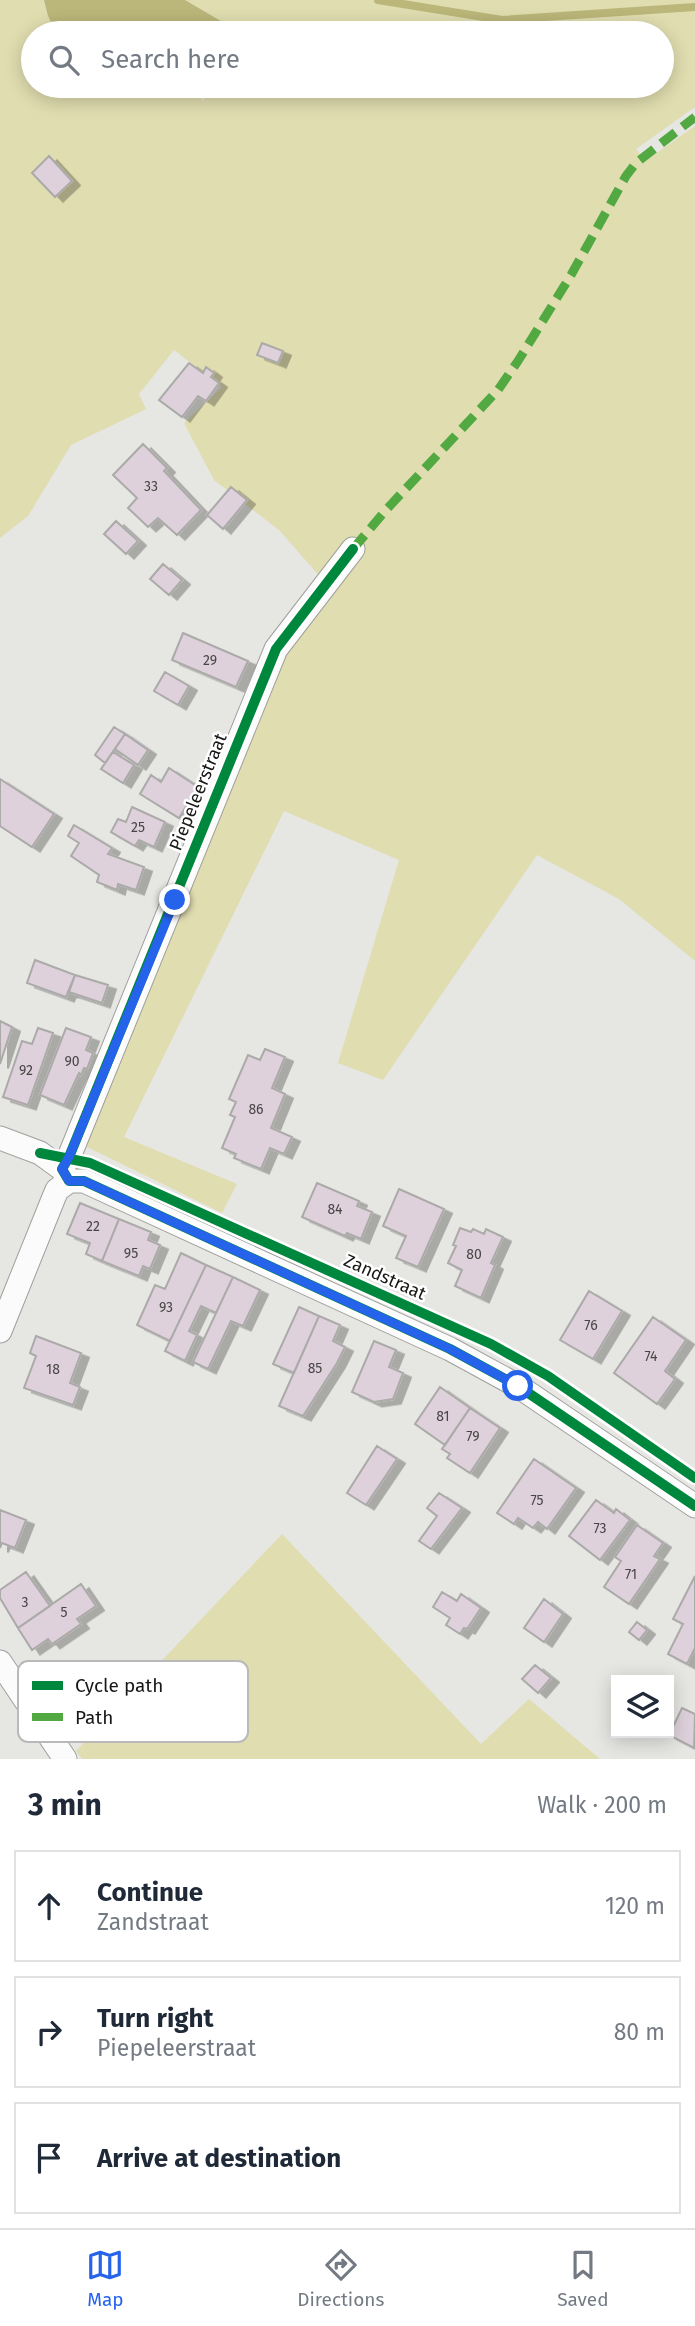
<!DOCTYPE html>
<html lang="en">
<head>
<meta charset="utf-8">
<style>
	:root { --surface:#fff; --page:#f6f6f7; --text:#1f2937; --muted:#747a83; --line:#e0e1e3; --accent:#2563eb }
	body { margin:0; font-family:"Fira Sans",sans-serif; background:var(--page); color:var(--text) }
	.controls { position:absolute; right:21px; bottom:21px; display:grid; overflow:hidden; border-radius:0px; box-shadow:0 4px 18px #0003 }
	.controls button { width:63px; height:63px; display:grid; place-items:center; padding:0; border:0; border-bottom:2px solid var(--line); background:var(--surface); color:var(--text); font:35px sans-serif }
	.stop { position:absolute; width:21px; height:21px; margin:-16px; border:5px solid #2563eb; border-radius:50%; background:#fff }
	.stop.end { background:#2563eb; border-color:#fff; box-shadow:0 2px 7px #0008 }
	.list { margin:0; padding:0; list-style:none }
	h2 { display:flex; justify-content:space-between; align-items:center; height:91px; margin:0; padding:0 28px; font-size:30px }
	h2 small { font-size:23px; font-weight:400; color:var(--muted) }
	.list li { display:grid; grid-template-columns:46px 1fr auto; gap:21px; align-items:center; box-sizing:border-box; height:112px; margin:0 14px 14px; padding:0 14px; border:2px solid var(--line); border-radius:0px }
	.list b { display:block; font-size:26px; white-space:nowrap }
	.list p { margin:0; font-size:23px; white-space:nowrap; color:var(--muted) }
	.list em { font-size:23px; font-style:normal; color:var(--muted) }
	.icon { flex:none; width:38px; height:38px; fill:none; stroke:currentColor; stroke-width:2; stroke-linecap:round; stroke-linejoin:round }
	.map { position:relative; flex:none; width:695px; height:1759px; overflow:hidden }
	.search { position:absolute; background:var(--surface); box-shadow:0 4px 18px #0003; left:21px; right:21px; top:21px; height:77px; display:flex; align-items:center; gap:18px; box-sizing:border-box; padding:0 24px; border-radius:38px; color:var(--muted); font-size:26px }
	.sheet { height:469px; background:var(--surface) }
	nav { display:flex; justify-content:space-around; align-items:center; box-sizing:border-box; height:98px; border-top:2px solid var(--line); background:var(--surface); font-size:19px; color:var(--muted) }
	nav a { display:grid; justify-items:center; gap:4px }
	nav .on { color:var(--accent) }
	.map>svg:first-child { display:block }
	.green { fill:#e0ddb0 }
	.water { fill:#bbb679 }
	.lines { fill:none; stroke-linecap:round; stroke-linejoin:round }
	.stream { stroke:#bbb679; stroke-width:8 }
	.building { fill:#ded1db; stroke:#abaaa9; stroke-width:2; filter:url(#shadow) }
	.minor-casing { stroke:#9f9f9d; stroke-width:25 }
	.minor { stroke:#fbfbfb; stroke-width:23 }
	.quiet { stroke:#52a942; stroke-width:9; stroke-dasharray:18 9; stroke-linecap:butt }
	.cycleway-casing { stroke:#fff; stroke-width:15 }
	.cycleway { stroke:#00873e; stroke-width:10 }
	.route { stroke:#2563eb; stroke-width:9 }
	.labels { text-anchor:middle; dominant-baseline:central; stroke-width:5; stroke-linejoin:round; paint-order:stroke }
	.number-label { font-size:14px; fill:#494646 }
	.street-label { font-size:18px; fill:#171715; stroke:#fff }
	.key { fill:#fff; stroke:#b9b9b9; stroke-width:2 }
	.key-label { font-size:19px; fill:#171715 }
</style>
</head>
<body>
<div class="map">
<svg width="695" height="1759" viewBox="0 0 695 1759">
	<defs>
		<filter id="shadow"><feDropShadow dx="8" dy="4.5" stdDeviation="0" flood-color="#0004"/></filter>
	</defs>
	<rect width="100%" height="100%" fill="#e6e6e3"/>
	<path class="green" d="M0,0H44L48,16L56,33H33V86H192L203,101L211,86H662V33H237L238,31L185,0H695V107L636,149L645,161L695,126V961L619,899L537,855L383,1080L338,1063L399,860L284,811L124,1137L237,1184L222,1213L83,1145L271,677L329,587L279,530L214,480L184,423L222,387L174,350L139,394L146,409L71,445L28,516L0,538Z
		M282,1534L481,1744L529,1699L600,1759H82L76,1751Z"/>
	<path class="water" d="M44,0H185L226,24L219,33H56L48,16Z"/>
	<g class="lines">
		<path class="stream" d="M378,0L502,20L695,7"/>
	</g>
	<path class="building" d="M49,156L72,181L55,197L32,173Z
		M262,343L283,351L278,363L257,355Z
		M189,363L203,373L206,367L214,373L211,377L219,383L206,401L198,396L182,417L159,400Z
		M143,444L167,468L164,471L201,510L177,535L158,518L148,527L128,508L137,498L113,475Z
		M231,487L247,500L223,529L207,515Z
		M116,521L138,541L126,554L104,534Z
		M163,564L182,580L169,595L150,579Z
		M183,633L248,661L236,687L172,660Z
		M165,672L189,686L178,705L154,691Z
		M114,727L125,734L105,763L95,755Z
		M125,734L148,750L138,765L115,749Z
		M113,752L134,765L123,783L101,769Z
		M169,768L198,787L179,818L140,794L151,775L161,782Z
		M0,779L54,814L32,847L0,826Z
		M132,807L165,822L154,847L139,840L135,846L111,832L118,819L126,822Z
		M74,825L112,848L108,854L144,867L136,890L118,884L117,890L97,882L99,875L71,856L79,843L68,836Z
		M35,960L75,975L66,997L27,983Z
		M75,975L108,985L102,1003L69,992Z
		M0,1021L12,1027L0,1064Z
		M38,1028L53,1033L28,1105L3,1097L22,1041L32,1044Z
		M66,1028L91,1037L86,1050L93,1053L87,1069L84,1068L81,1075L79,1073L64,1105L40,1095Z
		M265,1049L285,1057L272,1088L285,1094L271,1128L292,1137L284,1154L270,1148L261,1169L234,1158L236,1154L222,1148L235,1117L230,1115L236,1102L229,1099L248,1055L260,1060Z
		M317,1183L359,1201L357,1206L372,1212L361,1239L347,1233L345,1236L302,1217Z
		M399,1189L444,1209L418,1267L396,1258L406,1236L383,1226Z
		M80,1203L119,1219L102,1261L86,1254L90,1243L67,1234Z
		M119,1219L151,1232L148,1240L160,1245L150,1269L143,1266L139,1276L102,1261Z
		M460,1228L471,1232L473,1229L484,1234L486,1229L503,1237L491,1263L495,1265L481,1298L455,1286L462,1270L448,1263L456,1246L453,1245Z
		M181,1253L206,1265L170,1341L137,1325L155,1285L165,1289Z
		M206,1265L233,1277L216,1313L201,1306L189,1331L197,1335L185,1361L165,1351Z
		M233,1277L260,1290L243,1326L231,1321L208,1369L193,1362Z
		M589,1291L622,1311L593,1359L560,1340Z
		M299,1307L319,1316L294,1373L273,1364Z
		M319,1316L340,1325L333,1341L345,1347L337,1363L303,1416L279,1406Z
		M653,1317L686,1340L665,1371L675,1379L657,1404L614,1373Z
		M36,1336L81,1353L70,1383L80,1387L73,1405L24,1388L36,1356L30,1353Z
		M374,1341L396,1350L389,1367L403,1373L393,1399L374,1402L352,1392Z
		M440,1387L470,1408L445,1445L415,1424Z
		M470,1408L500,1428L470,1473L447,1458L450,1454L442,1449Z
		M377,1446L397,1459L366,1505L347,1493Z
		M534,1459L576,1488L547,1529L538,1522L533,1528L518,1518L514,1524L497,1513Z
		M439,1493L462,1508L431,1549L419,1541L437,1516L427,1508Z
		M596,1500L614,1513L616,1509L630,1520L600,1560L569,1536Z
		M0,1510L26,1520L15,1548L2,1543L0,1548Z
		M637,1525L663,1543L654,1556L660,1559L629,1604L604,1587L621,1561L615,1557Z
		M26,1572L50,1606L18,1628L0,1598V1590Z
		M695,1576V1648L687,1664L668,1654L683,1624L673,1619Z
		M81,1584L96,1606L77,1619L81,1624L52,1644L48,1639L32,1650L18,1628Z
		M442,1592L457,1601L461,1594L481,1608L467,1629L464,1628L460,1634L446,1625L450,1618L433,1607Z
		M544,1599L563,1614L544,1642L524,1628Z
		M637,1622L647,1630L639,1640L629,1632Z
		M535,1665L551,1678L538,1693L522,1679Z
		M682,1708L695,1714L694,1748L669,1735Z"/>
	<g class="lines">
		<g class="minor-casing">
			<path id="minor" d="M0,1138L40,1153L62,1169
				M69,1181H84L450,1349L518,1386L695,1506
				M69,1181L62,1169L69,1157L276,649L353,549
				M0,1331L54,1197L57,1190L69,1181
				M0,1662L65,1759"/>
		</g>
		<use href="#minor" class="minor"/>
		<path class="quiet" d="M353,549L385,511L498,390L518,361L571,275L626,176L636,163L695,117"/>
		<g class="cycleway-casing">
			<path id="cycleway" d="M353,549L276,649L69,1157L62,1169L69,1181H84L450,1349L518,1386L695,1506
				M40,1153L90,1163L491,1344L548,1376L695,1478"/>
		</g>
		<use href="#cycleway" class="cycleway"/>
	</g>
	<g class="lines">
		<path class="route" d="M175,900L69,1157L62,1169L69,1181H84L450,1349L518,1386"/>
	</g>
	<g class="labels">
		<g class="number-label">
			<text x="151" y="486">33</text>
			<text x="210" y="660">29</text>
			<text x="138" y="827">25</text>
			<text x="72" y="1061">90</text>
			<text x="26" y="1070">92</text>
			<text x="256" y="1109">86</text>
			<text x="335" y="1209">84</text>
			<text x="93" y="1226">22</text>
			<text x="131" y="1253">95</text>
			<text x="474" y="1254">80</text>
			<text x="166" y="1307">93</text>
			<text x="591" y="1325">76</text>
			<text x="651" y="1356">74</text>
			<text x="315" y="1368">85</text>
			<text x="53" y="1369">18</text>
			<text x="443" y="1416">81</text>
			<text x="473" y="1436">79</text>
			<text x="537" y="1500">75</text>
			<text x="600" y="1528">73</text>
			<text x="631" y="1574">71</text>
			<text x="25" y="1602">3</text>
			<text x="64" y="1612">5</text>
		</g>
		<g class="street-label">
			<text transform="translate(198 792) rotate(-68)">Piepeleerstraat</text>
			<text transform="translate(385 1277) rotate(24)">Zandstraat</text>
		</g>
	</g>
	<rect x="18" y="1661" width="230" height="81" rx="10" class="key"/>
	<rect x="32" y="1681" width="31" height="9" fill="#00873e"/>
	<rect x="32" y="1713" width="31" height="8" fill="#52a942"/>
	<g class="key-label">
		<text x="75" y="1692">Cycle path</text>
		<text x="75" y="1724">Path</text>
	</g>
</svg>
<div class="controls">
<button><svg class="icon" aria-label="layers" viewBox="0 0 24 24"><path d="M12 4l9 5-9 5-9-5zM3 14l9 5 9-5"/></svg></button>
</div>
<div class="stop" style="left:518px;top:1386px"></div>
<div class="stop end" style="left:175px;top:900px"></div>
<div class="search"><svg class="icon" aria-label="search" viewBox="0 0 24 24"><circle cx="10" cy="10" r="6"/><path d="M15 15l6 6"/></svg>Search here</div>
</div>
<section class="sheet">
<h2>3 min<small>Walk · 200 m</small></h2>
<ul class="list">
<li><svg class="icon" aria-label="ahead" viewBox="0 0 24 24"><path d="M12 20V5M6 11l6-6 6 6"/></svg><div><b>Continue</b><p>Zandstraat</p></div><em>120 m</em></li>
<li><svg class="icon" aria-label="right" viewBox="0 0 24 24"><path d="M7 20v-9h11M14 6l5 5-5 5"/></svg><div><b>Turn right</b><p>Piepeleerstraat</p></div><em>80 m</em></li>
<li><svg class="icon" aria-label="arrive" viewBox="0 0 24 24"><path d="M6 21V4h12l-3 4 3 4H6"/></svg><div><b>Arrive at destination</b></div></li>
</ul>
</section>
<nav>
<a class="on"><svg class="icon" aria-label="map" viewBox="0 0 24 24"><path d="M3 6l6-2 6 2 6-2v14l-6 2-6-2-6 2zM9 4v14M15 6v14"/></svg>Map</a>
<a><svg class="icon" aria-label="directions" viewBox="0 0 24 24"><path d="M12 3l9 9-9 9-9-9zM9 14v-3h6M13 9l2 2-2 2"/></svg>Directions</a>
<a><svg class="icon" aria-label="saved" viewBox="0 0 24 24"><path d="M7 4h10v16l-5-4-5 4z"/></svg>Saved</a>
</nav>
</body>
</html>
